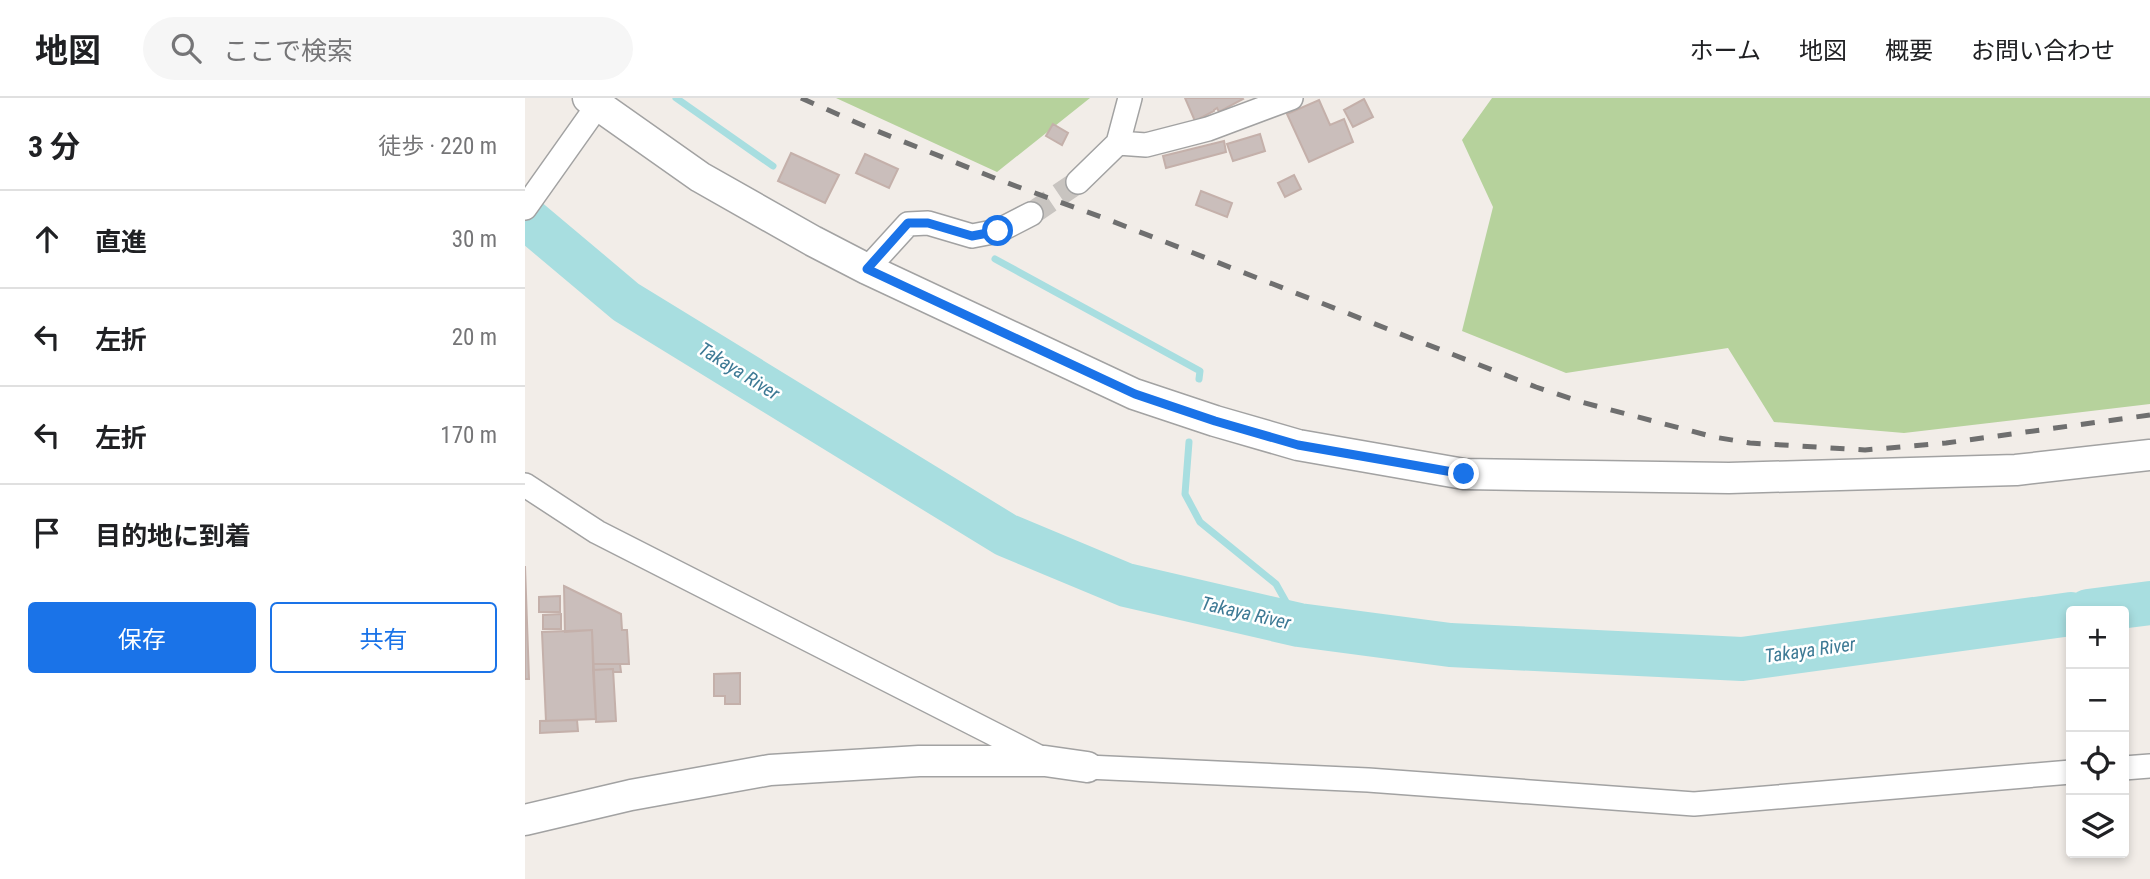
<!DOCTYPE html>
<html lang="ja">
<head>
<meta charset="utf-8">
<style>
	:root { --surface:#fff; --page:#f6f6f6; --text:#202124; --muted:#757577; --line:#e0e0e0; --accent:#1a73e8 }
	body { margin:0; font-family:"Roboto Condensed","Noto Sans JP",sans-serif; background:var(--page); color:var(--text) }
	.controls { position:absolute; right:21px; bottom:21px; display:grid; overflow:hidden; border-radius:7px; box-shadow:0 4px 10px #0003 }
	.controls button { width:63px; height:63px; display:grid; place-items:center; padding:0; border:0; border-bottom:2px solid var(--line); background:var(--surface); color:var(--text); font:35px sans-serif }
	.stop { position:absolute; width:21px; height:21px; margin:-16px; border:5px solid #1a73e8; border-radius:50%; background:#fff }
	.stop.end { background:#1a73e8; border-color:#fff; box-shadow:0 2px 7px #0008 }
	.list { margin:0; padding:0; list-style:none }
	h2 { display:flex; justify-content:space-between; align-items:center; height:91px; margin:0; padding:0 28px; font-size:30px }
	h2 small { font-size:23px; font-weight:400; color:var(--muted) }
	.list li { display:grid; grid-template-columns:46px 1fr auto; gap:21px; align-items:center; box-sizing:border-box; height:98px; padding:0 28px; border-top:2px solid var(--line) }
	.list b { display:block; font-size:26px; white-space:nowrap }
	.list em { font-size:23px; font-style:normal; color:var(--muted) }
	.actions { display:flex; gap:14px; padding:21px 28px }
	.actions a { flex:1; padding:16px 0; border:2px solid var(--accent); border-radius:7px; text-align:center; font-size:24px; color:var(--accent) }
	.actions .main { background:var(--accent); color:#fff }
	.icon { flex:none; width:38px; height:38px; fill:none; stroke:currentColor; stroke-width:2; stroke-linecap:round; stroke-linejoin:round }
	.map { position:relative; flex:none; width:1625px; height:781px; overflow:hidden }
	header { display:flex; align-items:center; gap:42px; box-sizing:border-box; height:98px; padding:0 35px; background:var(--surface); border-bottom:2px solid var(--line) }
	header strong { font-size:33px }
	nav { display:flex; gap:38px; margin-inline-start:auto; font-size:24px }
	.search { width:490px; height:63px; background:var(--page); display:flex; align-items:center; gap:18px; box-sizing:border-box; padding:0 24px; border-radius:38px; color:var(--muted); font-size:26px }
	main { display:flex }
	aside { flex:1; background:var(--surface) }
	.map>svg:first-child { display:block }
	.forest { fill:#b6d29c }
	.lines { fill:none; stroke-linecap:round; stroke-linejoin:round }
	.stream { stroke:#a8dee0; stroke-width:7 }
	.river { stroke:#a8dee0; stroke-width:44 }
	.building { fill:#cabebb; stroke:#c4b0aa; stroke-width:2 }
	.minor-tunnel { stroke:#c8c4c0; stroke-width:23; stroke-dasharray:23 11; stroke-linecap:butt }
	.minor-casing { stroke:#a2a2a2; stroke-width:26 }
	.tertiary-casing { stroke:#a2a2a2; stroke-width:33 }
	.minor { stroke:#fff; stroke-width:23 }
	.tertiary { stroke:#fff; stroke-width:30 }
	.rail { stroke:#6f6f6f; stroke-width:5; stroke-dasharray:14 14; stroke-linecap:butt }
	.route { stroke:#1a73e8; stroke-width:9 }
	.labels { text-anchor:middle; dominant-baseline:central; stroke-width:5; stroke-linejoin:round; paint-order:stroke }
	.water-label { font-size:19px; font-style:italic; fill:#3e7a95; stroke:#fff }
</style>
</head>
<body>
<header>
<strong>地図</strong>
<div class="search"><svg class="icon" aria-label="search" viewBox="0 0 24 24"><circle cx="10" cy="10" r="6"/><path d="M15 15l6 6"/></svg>ここで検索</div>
<nav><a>ホーム</a><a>地図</a><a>概要</a><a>お問い合わせ</a></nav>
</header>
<main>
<aside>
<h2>3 分<small>徒歩 · 220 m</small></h2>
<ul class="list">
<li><svg class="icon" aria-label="ahead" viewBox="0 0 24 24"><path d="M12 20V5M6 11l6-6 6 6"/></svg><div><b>直進</b></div><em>30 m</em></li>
<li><svg class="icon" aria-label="left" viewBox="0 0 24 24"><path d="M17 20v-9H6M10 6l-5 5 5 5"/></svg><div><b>左折</b></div><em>20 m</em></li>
<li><svg class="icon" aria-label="left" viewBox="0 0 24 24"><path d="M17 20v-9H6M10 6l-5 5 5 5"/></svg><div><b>左折</b></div><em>170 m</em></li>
<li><svg class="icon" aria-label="arrive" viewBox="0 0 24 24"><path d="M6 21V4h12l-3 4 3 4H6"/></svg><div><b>目的地に到着</b></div></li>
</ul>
<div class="actions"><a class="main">保存</a><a>共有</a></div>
</aside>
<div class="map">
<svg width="1625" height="781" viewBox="0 0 1625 781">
	<rect width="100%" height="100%" fill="#f2ede8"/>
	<path class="forest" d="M311,0H565L472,74Z
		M967,0H1625V306L1379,335L1249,324L1203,250L1041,275L937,233L968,109L937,42Z"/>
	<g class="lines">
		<path class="stream" d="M151,0L248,68
			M470,161L675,273L674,281
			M664,344L660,396L675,424L751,486L774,527"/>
		<path class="river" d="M0,119L101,204L352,358L481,437L601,487L774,527L925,547L1217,561L1546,516
			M1563,513L1625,505"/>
	</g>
	<path class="building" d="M660,0H717L718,1L694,14L692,10L689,12V13L670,23Z
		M839,1L848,19L828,29L819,12Z
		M794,2L805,27L819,21L828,44L784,64L762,16Z
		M528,26L543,35L537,47L521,38Z
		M735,36L740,53L708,63L702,46Z
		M699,43L701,54L641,70L638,58Z
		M266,55L314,77L300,105L253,83Z
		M340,56L373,71L364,90L331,75Z
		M769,77L776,91L760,99L753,85Z
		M676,93L707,105L702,119L671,107Z
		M0,468L4,581H0Z
		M39,488L96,516L97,532H102L104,566H68L67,532L40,534Z
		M35,498V514H14V499Z
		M36,516V531H18V517Z
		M67,532L71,621L21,623L17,534Z
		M68,566H95L96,574H88V571L68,572Z
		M88,571L91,623L71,624L68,572Z
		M215,575V606H200V598H189V576Z
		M52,622L53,633L15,635V623Z"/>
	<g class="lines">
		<path class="minor-tunnel" d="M506,116L553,84"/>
		<g class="minor-casing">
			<path id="minor" d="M593,45L621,47L683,31L766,0
				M553,84L593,45L605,0
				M0,110L73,7
				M342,171L383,126L403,125L447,138L473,133L506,116
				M0,387L72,434L518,661
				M562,669L843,682L1169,706L1546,674
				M1599,670L1625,668"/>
		</g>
		<g class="tertiary-casing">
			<path id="tertiary" d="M63,0L175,79L288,143L342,171L609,296L690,323L773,347L939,376L1204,380L1491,372L1625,357
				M0,722L106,697L245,672L394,663H520L562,669"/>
		</g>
		<use href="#minor" class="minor"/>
		<use href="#tertiary" class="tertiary"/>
		<path class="rail" d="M276,0L337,27L477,83L579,120L1011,289L1056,304L1189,339L1225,345L1340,352L1421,345L1625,317"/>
	</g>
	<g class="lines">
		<path class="route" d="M473,133L447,138L403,125H383L342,171L610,296L690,323L773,347L939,376"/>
	</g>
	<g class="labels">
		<g class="water-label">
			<text transform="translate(214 273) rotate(32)">Takaya River</text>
			<text transform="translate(721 515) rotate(13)">Takaya River</text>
			<text transform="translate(1285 552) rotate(-8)">Takaya River</text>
		</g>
	</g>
</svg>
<div class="controls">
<button>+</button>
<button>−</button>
<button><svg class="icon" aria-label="locate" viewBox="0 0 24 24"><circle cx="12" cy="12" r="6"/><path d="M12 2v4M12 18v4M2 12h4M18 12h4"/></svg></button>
<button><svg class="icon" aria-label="layers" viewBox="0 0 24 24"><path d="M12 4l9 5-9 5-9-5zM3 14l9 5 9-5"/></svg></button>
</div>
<div class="stop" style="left:473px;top:133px"></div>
<div class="stop end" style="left:939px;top:376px"></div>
</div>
</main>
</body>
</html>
